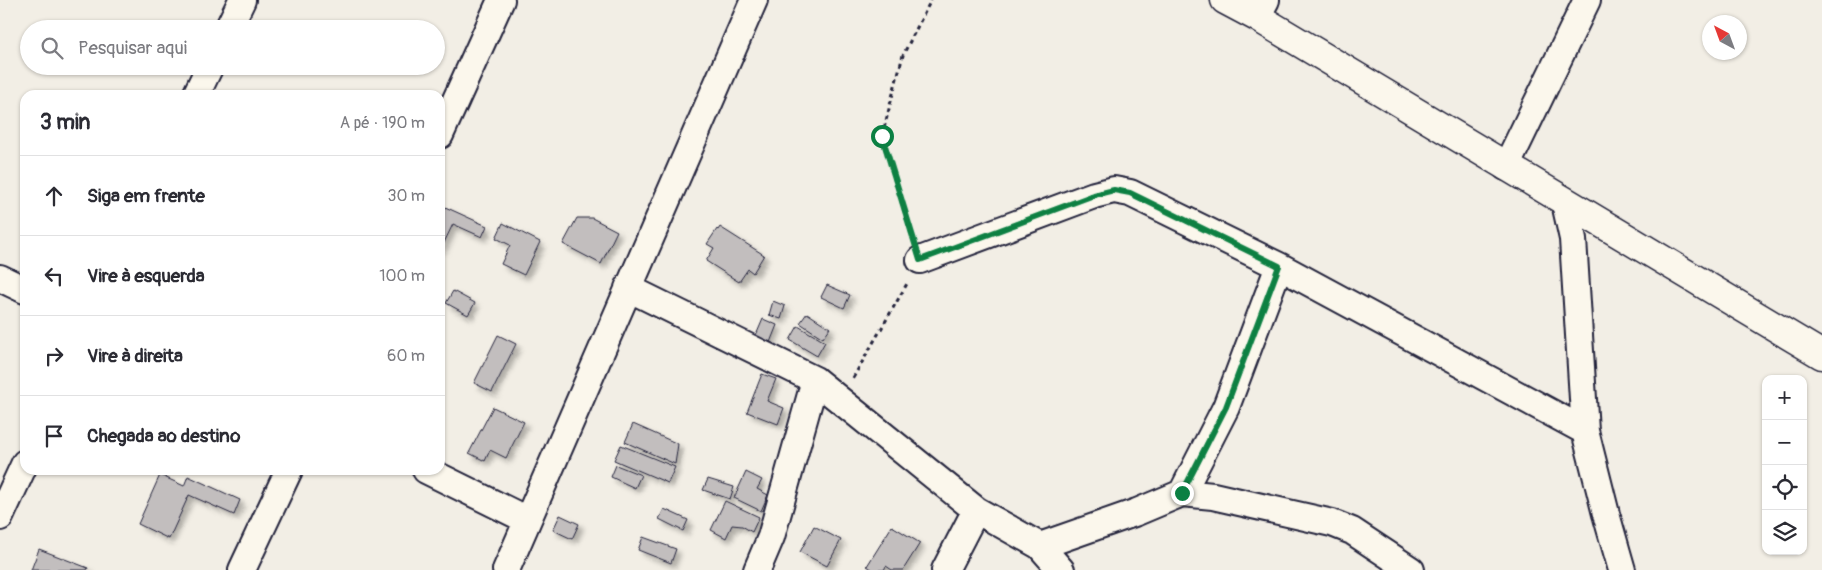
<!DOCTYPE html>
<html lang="pt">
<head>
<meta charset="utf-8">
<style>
	:root { --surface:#fff; --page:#f2f2f3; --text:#2b2b33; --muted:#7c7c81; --line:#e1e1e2 }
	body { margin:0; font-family:Pangolin,sans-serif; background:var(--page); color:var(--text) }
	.controls { position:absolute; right:15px; bottom:15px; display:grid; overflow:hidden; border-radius:10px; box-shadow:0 1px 4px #0004 }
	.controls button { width:45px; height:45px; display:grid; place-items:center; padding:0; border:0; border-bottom:1px solid var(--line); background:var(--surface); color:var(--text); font:25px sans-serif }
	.compass { position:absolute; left:1702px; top:15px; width:45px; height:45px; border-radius:50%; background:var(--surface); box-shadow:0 1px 4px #0004; rotate:319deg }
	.stop { position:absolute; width:15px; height:15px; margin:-11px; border:4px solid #0b8043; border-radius:50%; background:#fff }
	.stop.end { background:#0b8043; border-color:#fff; box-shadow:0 1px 5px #0008 }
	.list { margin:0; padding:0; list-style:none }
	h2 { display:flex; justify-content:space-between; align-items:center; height:65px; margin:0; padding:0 20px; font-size:21px }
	h2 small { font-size:16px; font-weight:400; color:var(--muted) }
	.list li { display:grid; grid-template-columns:32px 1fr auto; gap:15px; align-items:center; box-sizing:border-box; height:80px; padding:0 20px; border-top:1px solid var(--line) }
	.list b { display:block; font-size:19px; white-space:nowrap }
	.list em { font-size:16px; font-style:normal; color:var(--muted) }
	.icon { flex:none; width:28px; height:28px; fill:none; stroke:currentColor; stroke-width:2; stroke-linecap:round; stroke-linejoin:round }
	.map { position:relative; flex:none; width:1822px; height:570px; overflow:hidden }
	.search { position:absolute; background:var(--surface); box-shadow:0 1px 4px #0004; left:20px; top:20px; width:425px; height:55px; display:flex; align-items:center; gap:12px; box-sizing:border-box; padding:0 18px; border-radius:28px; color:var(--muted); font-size:19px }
	.panel { position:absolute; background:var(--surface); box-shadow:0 1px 4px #0004; left:20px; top:90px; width:425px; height:385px; border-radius:15px }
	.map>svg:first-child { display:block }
	.building { fill:#c2bebe; stroke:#22223b; filter:url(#shadow) }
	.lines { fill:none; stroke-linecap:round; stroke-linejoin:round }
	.street-casing { stroke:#22223b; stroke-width:30 }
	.secondary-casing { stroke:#22223b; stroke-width:31 }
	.path { stroke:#22223b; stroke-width:3; stroke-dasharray:4 4; stroke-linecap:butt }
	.street { stroke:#fbf7ec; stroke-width:26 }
	.secondary { stroke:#fbf7ec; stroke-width:28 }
	.route { stroke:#0b8043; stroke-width:6 }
</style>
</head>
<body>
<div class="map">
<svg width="1822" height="570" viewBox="0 0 1822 570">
	<defs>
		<filter id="shadow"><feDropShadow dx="4.5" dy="4.5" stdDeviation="2.5" flood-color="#0004"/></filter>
	</defs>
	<rect width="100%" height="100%" fill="#f2eee5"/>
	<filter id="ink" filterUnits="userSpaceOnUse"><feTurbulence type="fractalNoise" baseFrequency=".02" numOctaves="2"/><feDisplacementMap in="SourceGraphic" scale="10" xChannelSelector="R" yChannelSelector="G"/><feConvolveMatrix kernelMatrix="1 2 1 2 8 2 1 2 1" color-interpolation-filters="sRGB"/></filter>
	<g filter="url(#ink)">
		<path class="building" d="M443,206L487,226L482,237L453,224L441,249L440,248V212Z
			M577,218H592L617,231L601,264L563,244Z
			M503,223L540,242L524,275L501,264L510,245L496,238Z
			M720,227L764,255L753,273L748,269L739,282L706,261L714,248L707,244L717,229L718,230Z
			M827,285L850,295L844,308L821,297Z
			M453,291L475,303L468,315L446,303Z
			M773,301L785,306L781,319L769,315Z
			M807,313L830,328L823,338L800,323Z
			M763,319L777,325L769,345L754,340Z
			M798,326L825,342L817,356L790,340Z
			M498,335L516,344L492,392L474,383Z
			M762,374L776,379L767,401L784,408L778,424L747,412Z
			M493,407L524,422L506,458L490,450L485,461L469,453Z
			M633,424L678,444L675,464L625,442Z
			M621,445L675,467L668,483L614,460Z
			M616,465L641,475L635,488L611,477Z
			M746,472L762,480L757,489L768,495L761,511L734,498Z
			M160,475L184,486L188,476L240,500L234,515L189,495L169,539L138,524Z
			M708,479L734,487L730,499L703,490Z
			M725,501L759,517L752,532L742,526L732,525L726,538L711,530Z
			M664,509L688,520L683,531L659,519Z
			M560,515L579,524L572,539L553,530Z
			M814,526L841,540L827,566L800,552Z
			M892,526L920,543L903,570H892L886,566L884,570H873L867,566Z
			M643,537L676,549L671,563L638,550Z
			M39,549L88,568L87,570H31Z"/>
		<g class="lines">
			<g class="street-casing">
				<path id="street" d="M1257,17L1266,0
					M228,29L242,0
					M196,95L210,66
					M440,135L501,0
					M1506,167L1587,0
					M1565,203L1573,239L1585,431L1606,514L1622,570
					M920,260L1094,195L1114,190L1130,193L1279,266L1585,431
					M0,278L25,290
					M628,288L815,380L976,510L1040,546L1061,570
					M426,470L527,520
					M1182,493L1226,407L1279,266
					M0,517L25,463
					M1040,546L1137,512L1182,493L1213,496L1332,523L1352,531L1411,570
					M242,570L289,470
					M506,570L754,0
					M757,570L771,537L815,380
					M945,570L976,510"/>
			</g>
			<g class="secondary-casing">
				<path id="secondary" d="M1225,0L1257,17L1822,355"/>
			</g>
			<path class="path" d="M912,235L882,136L903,55L931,0
				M853,378L908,282"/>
			<use href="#street" class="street"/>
			<use href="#secondary" class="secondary"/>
		</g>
	</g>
	<g class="lines" filter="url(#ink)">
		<path class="route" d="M882,136L920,260L1094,195L1114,190L1130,193L1279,266L1226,407L1182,493"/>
	</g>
</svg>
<div class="controls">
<button>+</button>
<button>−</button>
<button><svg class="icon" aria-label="locate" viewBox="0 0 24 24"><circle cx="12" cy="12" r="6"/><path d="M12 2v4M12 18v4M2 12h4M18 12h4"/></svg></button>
<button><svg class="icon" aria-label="layers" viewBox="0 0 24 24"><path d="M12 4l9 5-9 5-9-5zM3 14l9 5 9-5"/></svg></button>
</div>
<svg class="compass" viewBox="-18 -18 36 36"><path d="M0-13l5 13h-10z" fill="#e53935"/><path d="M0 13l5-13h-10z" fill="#7c7c81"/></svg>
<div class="stop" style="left:882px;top:136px"></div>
<div class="stop end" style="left:1182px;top:493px"></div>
<div class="search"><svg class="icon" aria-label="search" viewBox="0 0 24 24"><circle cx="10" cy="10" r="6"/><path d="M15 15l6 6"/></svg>Pesquisar aqui</div>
<section class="panel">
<h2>3 min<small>A pé · 190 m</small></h2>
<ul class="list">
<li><svg class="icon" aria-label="ahead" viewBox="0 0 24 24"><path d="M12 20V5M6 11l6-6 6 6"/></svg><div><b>Siga em frente</b></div><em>30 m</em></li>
<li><svg class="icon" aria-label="left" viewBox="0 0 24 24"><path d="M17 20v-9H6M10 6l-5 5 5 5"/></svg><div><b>Vire à esquerda</b></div><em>100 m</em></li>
<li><svg class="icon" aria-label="right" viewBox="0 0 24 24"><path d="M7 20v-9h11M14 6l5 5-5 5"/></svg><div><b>Vire à direita</b></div><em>60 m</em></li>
<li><svg class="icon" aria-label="arrive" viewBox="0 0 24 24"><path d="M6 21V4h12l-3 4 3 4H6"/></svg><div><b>Chegada ao destino</b></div></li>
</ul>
</section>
</div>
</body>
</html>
